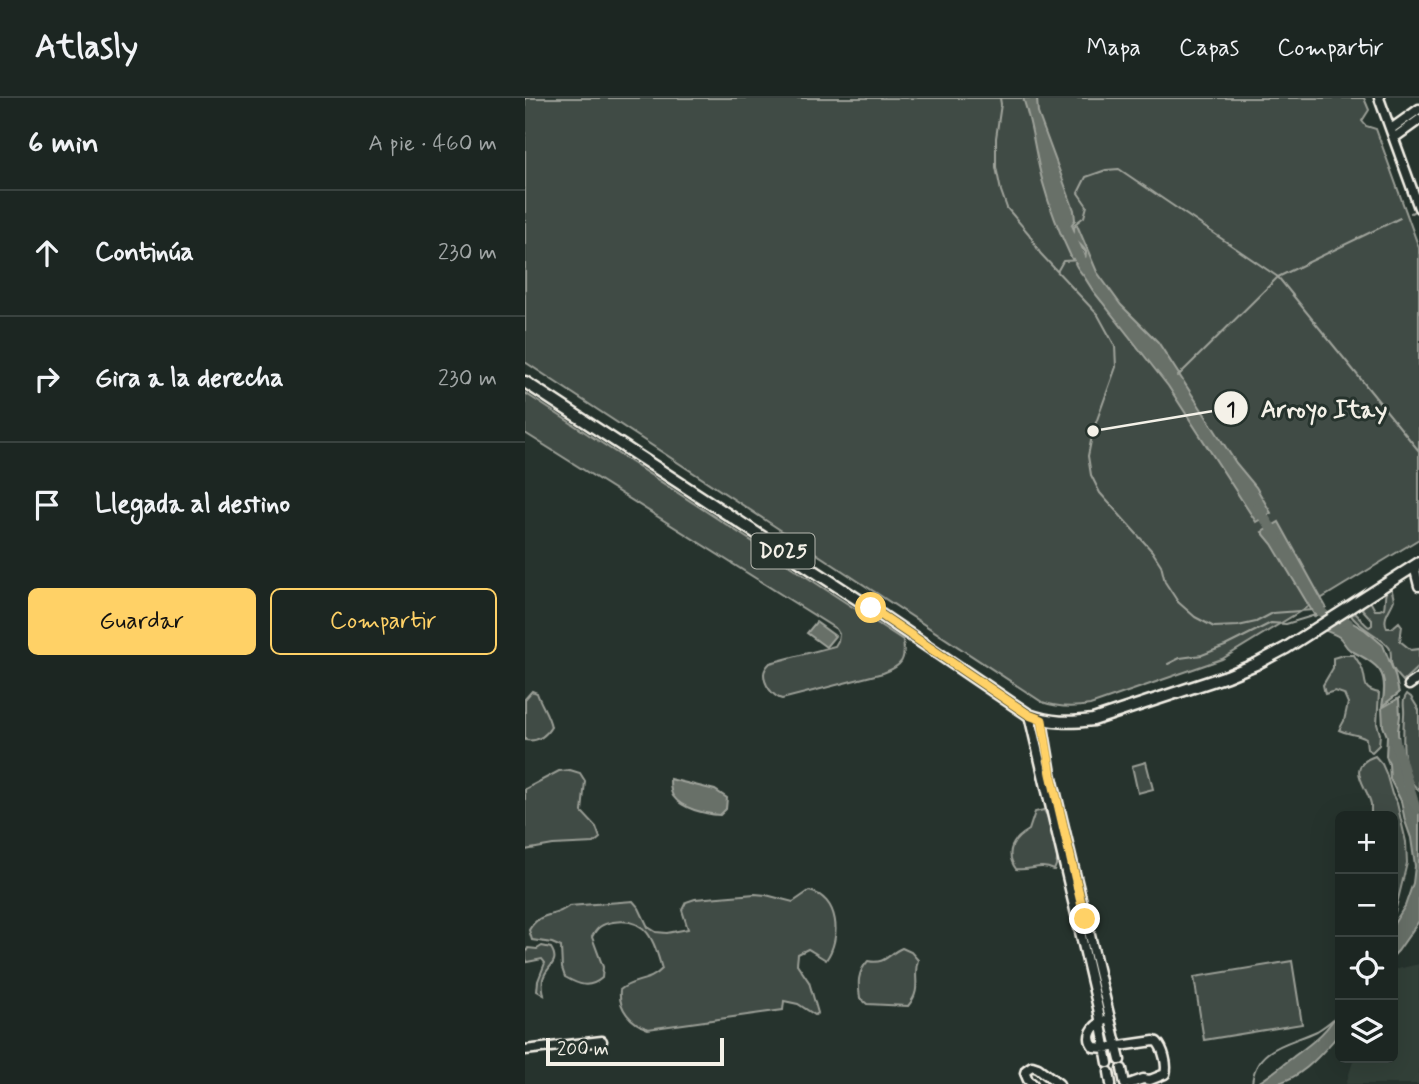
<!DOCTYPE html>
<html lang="es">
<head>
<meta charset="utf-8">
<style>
	:root { --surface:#1c2622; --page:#29322f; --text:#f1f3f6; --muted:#a0a5a5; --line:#3a4340; --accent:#ffd166 }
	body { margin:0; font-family:Mynerve,sans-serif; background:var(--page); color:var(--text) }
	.controls { position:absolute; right:21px; bottom:21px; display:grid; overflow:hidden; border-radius:10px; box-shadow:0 7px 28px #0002 }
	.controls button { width:63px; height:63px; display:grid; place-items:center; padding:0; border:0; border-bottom:2px solid var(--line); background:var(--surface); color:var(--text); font:35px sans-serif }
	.scale { position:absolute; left:21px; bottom:18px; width:178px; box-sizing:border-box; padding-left:7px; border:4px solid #f4f1e8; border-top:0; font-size:19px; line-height:24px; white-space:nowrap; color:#f4f1e8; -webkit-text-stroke:5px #26332d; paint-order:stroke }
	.stop { position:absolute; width:21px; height:21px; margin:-16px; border:5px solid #ffd166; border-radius:50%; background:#fff }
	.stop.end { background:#ffd166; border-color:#fff; box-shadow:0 2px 7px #0008 }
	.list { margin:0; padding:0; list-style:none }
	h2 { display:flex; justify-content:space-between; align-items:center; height:91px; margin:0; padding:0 28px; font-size:30px }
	h2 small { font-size:23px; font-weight:400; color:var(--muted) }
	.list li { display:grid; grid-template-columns:46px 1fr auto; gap:21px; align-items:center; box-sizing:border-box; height:126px; padding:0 28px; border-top:2px solid var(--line) }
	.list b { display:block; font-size:26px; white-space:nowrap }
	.list em { font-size:23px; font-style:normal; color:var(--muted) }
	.actions { display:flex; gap:14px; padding:21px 28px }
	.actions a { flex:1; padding:16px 0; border:2px solid var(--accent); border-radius:10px; text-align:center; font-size:24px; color:var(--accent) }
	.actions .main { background:var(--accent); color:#111 }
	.icon { flex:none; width:38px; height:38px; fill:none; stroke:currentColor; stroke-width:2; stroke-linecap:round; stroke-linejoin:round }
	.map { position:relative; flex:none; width:894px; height:986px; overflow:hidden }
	header { display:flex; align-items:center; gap:42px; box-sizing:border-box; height:98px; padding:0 35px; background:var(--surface); border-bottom:2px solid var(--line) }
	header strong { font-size:33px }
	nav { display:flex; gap:38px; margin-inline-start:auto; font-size:24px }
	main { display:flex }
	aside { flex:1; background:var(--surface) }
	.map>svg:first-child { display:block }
	.built { fill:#333f39 }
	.green { fill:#414b45; stroke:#9a9e96; stroke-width:2 }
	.water { fill:#676f68; stroke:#9fa39b; stroke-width:2 }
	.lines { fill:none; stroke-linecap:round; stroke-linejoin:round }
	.stream { stroke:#9fa39b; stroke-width:2 }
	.river { stroke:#676f68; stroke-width:10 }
	.minor-casing { stroke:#f4f1e8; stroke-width:13 }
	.major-casing { stroke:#f4f1e8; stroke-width:15 }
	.minor { stroke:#26332d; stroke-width:8 }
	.major { stroke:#26332d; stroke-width:10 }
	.route { stroke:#ffd166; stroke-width:9 }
	.labels { text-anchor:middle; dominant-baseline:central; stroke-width:6; stroke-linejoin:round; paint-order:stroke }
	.shield { fill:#26332d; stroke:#b6b8b0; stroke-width:2 }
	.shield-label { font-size:21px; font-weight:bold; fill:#f4f1e8 }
	.leader { fill:none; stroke:#f4f1e8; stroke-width:2.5 }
	.callout-dot { fill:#f4f1e8; stroke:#26332d; stroke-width:2.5 }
	.mark-label { font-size:21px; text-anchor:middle; font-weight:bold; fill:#111 }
	.callout-label { font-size:24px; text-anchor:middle; font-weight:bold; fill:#f4f1e8; stroke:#26332d; stroke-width:6; stroke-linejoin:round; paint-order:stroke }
</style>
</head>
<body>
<header>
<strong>Atlasly</strong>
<nav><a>Mapa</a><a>Capas</a><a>Compartir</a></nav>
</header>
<main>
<aside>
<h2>6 min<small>A pie · 460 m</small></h2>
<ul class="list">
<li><svg class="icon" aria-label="ahead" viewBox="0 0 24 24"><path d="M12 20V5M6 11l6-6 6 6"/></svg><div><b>Continúa</b></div><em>230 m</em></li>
<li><svg class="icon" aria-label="right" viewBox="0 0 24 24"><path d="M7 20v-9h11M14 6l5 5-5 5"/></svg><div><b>Gira a la derecha</b></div><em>230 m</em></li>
<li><svg class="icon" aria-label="arrive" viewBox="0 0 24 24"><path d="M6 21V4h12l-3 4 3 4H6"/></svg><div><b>Llegada al destino</b></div></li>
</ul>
<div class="actions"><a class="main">Guardar</a><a>Compartir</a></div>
</aside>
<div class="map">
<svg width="894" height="986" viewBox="0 0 894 986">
	<rect width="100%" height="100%" fill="#26332d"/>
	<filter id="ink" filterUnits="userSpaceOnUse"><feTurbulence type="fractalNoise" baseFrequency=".0143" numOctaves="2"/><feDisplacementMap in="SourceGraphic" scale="14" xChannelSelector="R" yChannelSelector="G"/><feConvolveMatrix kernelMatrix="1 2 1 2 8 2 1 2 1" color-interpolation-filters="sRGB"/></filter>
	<g filter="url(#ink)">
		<path class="built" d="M894,866V986H821L829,960H868V872Z"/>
		<path class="green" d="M0,0H839L844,12L837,23L841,28L851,31L894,150V441L697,561L565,607C548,610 534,610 517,604L0,264Z
			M0,295L378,542C381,562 377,568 358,575L257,601C247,598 239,586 239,576C239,571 242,568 245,565L310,548L313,543L314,536L311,531L0,335Z
			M866,488L869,502C865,513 857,519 862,530H867L874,524L877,528L875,543L886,552L894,551V568L878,583C872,576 867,572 866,563C866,560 866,554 865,551C860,540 833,530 826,517L830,515C835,519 838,525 844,529L847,527V522L837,511L841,502L845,503L850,512H855L859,510C861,501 858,493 866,488Z
			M818,557H829C832,562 836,567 838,573C842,587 837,591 854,595L852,626L855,636L854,647L847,654L842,651L841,641C831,635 824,637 814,632L819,623L823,605L819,596L810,593L800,596L798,587L808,570V560Z
			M7,593L12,595C16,607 24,617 26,629C20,639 11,644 0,642V601Z
			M882,596L886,599L894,612V692C875,679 878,639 879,617C880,608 876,604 882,596Z
			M850,658L857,666L861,675L867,696L872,705L881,744L882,765L870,814L868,818V718H846C846,714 846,710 846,706C842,687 819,669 850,658Z
			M621,664L628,691L613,695L607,668Z
			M45,672L55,675L60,683L57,714L71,729L75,740L69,745L28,747L0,752V691L34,673Z
			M519,712C528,727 538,756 529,772C514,765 506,773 491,771C479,754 488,741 504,732L510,714Z
			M284,793C314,799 317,840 301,862L283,851L273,856L272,866L284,884L293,915L290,917L273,906L259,903L258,912L123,931C106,925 93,911 95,892C109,880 124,885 137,871C129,843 122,818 88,824C77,826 72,829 67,839L78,869L77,880C64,891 54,887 40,879L37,870L36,849L27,845L7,842L4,832C16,812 28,821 44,808L108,803L114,810L123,829L131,834L142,835L163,831L157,812L161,804L170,801L230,796L241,797L268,804Z
			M17,848L26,850C35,864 24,867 19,878C16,884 18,891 19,897L12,893L13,883L20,865L17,861L2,864C0,858 0,855 3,850L12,851Z
			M377,850L386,854L393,862C387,880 398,890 383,908L342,906L335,900C333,885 332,875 343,863C360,867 363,856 377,850Z
			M767,863L777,926L679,942L669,879Z"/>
		<path class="water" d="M498,0H512L513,15L549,112L550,122L544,130L546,145L558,155L557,160L547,161C535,136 525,111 518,85C510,57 508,28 498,0Z
			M552,127L572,174L596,207L633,244L711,365L731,389L746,415L731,424L643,288L577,204C570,196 565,189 560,180C557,175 552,171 550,165L559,163C565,150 556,150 549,140V129Z
			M754,424L801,509L790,518L747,446L737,434Z
			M819,520L840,532L858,547L870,577L874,595L857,608C864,573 855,568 825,552C820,549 819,543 814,539C810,536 804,534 799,532Z
			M291,524L310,538L301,549L282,535Z
			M874,600L875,618L873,633L875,668L880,689L894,709V823L873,853L868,858V827L880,808L888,785L890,768L886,740L880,723L876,703L865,681L864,666L861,658L862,638L858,628L857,610Z
			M145,681L190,692L202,700L201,711L195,717C180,716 157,711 148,698C145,693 145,687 145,681Z
			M815,910V935C797,955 777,981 749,986C743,986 737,986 731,986C745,978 756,968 768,959C788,944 804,933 815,910Z"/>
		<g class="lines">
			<path class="stream" d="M475,0L476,6L471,40V69L476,93L482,110L504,136L515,155L573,217L590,248L591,269L568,333L563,358L566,377L575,395L627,453L636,467L640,484L653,504L670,519L689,529L713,528L731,524L748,515L788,512
				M886,115L888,114
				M533,172L538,163L558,162L561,154L548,143L547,128L559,119L562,108L553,95L561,79L581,72L594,71L753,179L875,120
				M653,278L753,179L894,353
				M643,566L655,560L677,557L700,548L746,525L761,526L797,515
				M727,986C730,948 765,946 792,933C799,929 805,924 811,919"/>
			<path class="river" d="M539,124L556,162L565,175
				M732,409L752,439
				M788,502L794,512L809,525L820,523L823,525
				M870,643L891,712"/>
			<g class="minor-casing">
				<path id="minor" d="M854,0L894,110
					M866,31L894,11
					M869,40L894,22
					M889,468L894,488
					M884,587L894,580
					M504,617L573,910L583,965
					M517,622L526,675L595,962
					M579,923C568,927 560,939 569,949L581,950L629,943L632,944C638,950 643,967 640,976L625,982L618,981L604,986
					M0,952L77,943
					M597,971L600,986
					M584,974L586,986
					M508,986L503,982L500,975L501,972L507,968L513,970L534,986"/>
			</g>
			<g class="major-casing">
				<path id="major" d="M0,284L346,510L504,617C526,625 545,625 568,622L702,578L731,566L761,550L894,465"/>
			</g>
			<use href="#minor" class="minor"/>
			<use href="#major" class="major"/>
		</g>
	</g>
	<g class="lines" filter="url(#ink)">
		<path class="route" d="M346,510L504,617L517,622L526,676L560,821"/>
	</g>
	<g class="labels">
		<rect class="shield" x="226.5" y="435.5" width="63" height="35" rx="5"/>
		<g class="shield-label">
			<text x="258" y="453">D025</text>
		</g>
	</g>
	<path class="leader" d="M568 333L706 310"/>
	<g class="callout-dot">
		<circle cx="568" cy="333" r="7"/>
		<circle cx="706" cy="310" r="18"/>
	</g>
	<g class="mark-label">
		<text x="706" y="318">1</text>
	</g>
	<g class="callout-label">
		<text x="799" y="319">Arroyo Itay</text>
	</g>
</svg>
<div class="controls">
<button>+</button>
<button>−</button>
<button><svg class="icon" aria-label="locate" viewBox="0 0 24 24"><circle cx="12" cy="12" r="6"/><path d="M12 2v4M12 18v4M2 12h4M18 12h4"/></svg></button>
<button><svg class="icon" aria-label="layers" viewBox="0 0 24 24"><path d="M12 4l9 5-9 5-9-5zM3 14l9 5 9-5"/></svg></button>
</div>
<div class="scale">200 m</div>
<div class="stop" style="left:346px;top:510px"></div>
<div class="stop end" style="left:560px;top:821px"></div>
</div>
</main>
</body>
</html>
